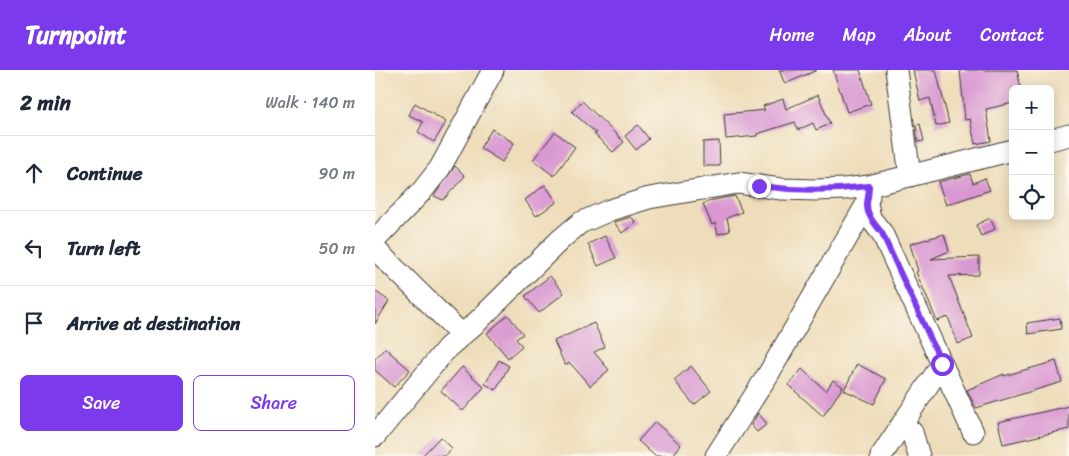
<!DOCTYPE html>
<html lang="en">
<head>
<meta charset="utf-8">
<style>
	:root { --surface:#fff; --page:#f6f6f7; --text:#1f2937; --muted:#747a83; --line:#e0e1e3; --accent:#7c3aed }
	body { margin:0; font-family:Sriracha,sans-serif; background:var(--page); color:var(--text) }
	.controls { position:absolute; right:15px; top:15px; display:grid; overflow:hidden; border-radius:8px; box-shadow:0 2px 12px #0003 }
	.controls button { width:45px; height:45px; display:grid; place-items:center; padding:0; border:0; border-bottom:1px solid var(--line); background:var(--surface); color:var(--text); font:25px sans-serif }
	.stop { position:absolute; width:15px; height:15px; margin:-11px; border:4px solid #7c3aed; border-radius:50%; background:#fff }
	.stop.end { background:#7c3aed; border-color:#fff; box-shadow:0 1px 5px #0008 }
	.list { margin:0; padding:0; list-style:none }
	h2 { display:flex; justify-content:space-between; align-items:center; height:65px; margin:0; padding:0 20px; font-size:21px }
	h2 small { font-size:16px; font-weight:400; color:var(--muted) }
	.list li { display:grid; grid-template-columns:32px 1fr auto; gap:15px; align-items:center; box-sizing:border-box; height:75px; padding:0 20px; border-top:1px solid var(--line) }
	.list b { display:block; font-size:19px; white-space:nowrap }
	.list em { font-size:16px; font-style:normal; color:var(--muted) }
	.actions { display:flex; gap:10px; padding:15px 20px }
	.actions a { flex:1; padding:11px 0; border:1px solid var(--accent); border-radius:8px; text-align:center; font-size:18px; color:var(--accent) }
	.actions .main { background:var(--accent); color:#fff }
	.icon { flex:none; width:28px; height:28px; fill:none; stroke:currentColor; stroke-width:2; stroke-linecap:round; stroke-linejoin:round }
	.map { position:relative; flex:none; width:694px; height:386px; overflow:hidden }
	header { display:flex; align-items:center; gap:30px; box-sizing:border-box; height:70px; padding:0 25px; background:var(--accent); color:#fff }
	header strong { font-size:24px }
	nav { display:flex; gap:28px; margin-inline-start:auto; font-size:18px }
	main { display:flex }
	aside { flex:1; background:var(--surface) }
	.map>svg:first-child { display:block }
	.building { fill:#d998d2 }
	.lines { fill:none; stroke-linecap:round; stroke-linejoin:round }
	.minor-casing { stroke:#3c3934; stroke-width:23 }
	.minor { stroke:#fff; stroke-width:21 }
	.route { stroke:#7c3aed; stroke-width:6 }
</style>
</head>
<body>
<header>
<strong>Turnpoint</strong>
<nav><a>Home</a><a>Map</a><a>About</a><a>Contact</a></nav>
</header>
<main>
<aside>
<h2>2 min<small>Walk · 140 m</small></h2>
<ul class="list">
<li><svg class="icon" aria-label="ahead" viewBox="0 0 24 24"><path d="M12 20V5M6 11l6-6 6 6"/></svg><div><b>Continue</b></div><em>90 m</em></li>
<li><svg class="icon" aria-label="left" viewBox="0 0 24 24"><path d="M17 20v-9H6M10 6l-5 5 5 5"/></svg><div><b>Turn left</b></div><em>50 m</em></li>
<li><svg class="icon" aria-label="arrive" viewBox="0 0 24 24"><path d="M6 21V4h12l-3 4 3 4H6"/></svg><div><b>Arrive at destination</b></div></li>
</ul>
<div class="actions"><a class="main">Save</a><a>Share</a></div>
</aside>
<div class="map">
<svg width="694" height="386" viewBox="0 0 694 386">
	<rect width="100%" height="100%" fill="#fbf7ec"/>
	<filter id="ink" filterUnits="userSpaceOnUse"><feTurbulence type="fractalNoise" baseFrequency=".02" numOctaves="2"/><feDisplacementMap in="SourceGraphic" scale="10" xChannelSelector="R" yChannelSelector="G"/><feConvolveMatrix kernelMatrix="1 2 1 2 8 2 1 2 1" color-interpolation-filters="sRGB"/></filter>
	<filter id="wash" filterUnits="userSpaceOnUse"><feTurbulence type="fractalNoise" baseFrequency=".0096" numOctaves="4" result="noise"/><feDisplacementMap in="SourceGraphic" scale="20" xChannelSelector="R" yChannelSelector="G"/><feGaussianBlur stdDeviation="1.12" result="paint"/><feColorMatrix in="noise" values="0 0 0 0 0 0 0 0 0 0 0 0 0 0 0 0 0 1.4 0 .05"/><feComposite in="paint" operator="in"/></filter>
	<g filter="url(#wash)">
		<rect width="100%" height="100%" fill="#eeddba"/>
		<g id="blocks">
			<path class="building" d="M404,0H442L410,14Z
				M458,0H485L496,34L472,42Z
				M538,0H561L574,53L561,56L555,28L545,31Z
				M585,0H642L646,19H638V33L611,39L616,71L600,74L595,49L590,50Z
				M443,25L455,54L441,60L438,53L423,60L420,52L382,64V66L351,69L349,44L390,40L388,36L408,29L411,39Z
				M207,31L249,72L238,82L219,64L221,63L197,42Z
				M40,33L71,52L59,72L43,62L48,52L34,45Z
				M545,54L549,71L543,72L541,55Z
				M263,55L274,69L261,80L250,66Z
				M117,59L139,73L127,92L105,78Z
				M180,62L200,77L179,106L158,90Z
				M344,71L345,96H328V72Z
				M80,96L90,106L68,130L59,126Z
				M595,104L598,113L610,108L615,120L571,135L563,112Z
				M170,115L182,132L161,146L150,130Z
				M360,126L367,142L352,148L355,161L343,164L340,153L337,155L328,134L338,130Z
				M256,147L261,152L247,163L239,152Z
				M615,148L620,159L606,166L601,155Z
				M569,164L574,181L556,189L604,187V205L574,206L598,268L583,274L573,247L562,251L541,202L543,201L535,174Z
				M230,166L241,188L223,196L213,174Z
				M175,206L189,223L164,243L150,226Z
				M0,221L14,231L0,254Z
				M133,245L148,264L141,269L147,276L133,288L112,263Z
				M685,248L686,259L653,264L652,253Z
				M219,253L230,277L219,282L234,300L215,316L195,293L190,295L179,271Z
				M10,278L35,300L19,317L0,300V289Z
				M124,290L134,296L121,320L110,314Z
				M681,291L687,312L601,338L592,320L629,304V306Z
				M482,294L511,309L499,334L469,320Z
				M316,296L336,321L319,335L299,310Z
				M87,297L109,317L88,341L66,321Z
				M427,299L451,321L458,310L468,317L448,346L413,315Z
				M694,336V359L628,374L623,352Z
				M383,343L392,354L382,362L376,355Z
				M280,352L306,375L297,386H280L263,371Z
				M65,367L77,378L70,386H47Z"/>
		</g>
	</g>
	<g filter="url(#ink)">
		<use href="#blocks" fill-opacity="0" stroke="#3c3934" stroke-width="1"/>
		<g class="lines">
			<g class="minor-casing">
				<path id="minor" d="M521,0L535,106
					M675,70L694,65
					M492,133L495,148L507,163L598,362
					M0,170L47,121L65,98L118,0
					M0,179L87,265
					M525,357L537,362L544,386
					M0,366L72,278L103,251L186,169L205,153L235,140L274,128L363,113L406,119L441,120L469,119L494,116L638,80
					M341,386L394,303L491,135L494,126V116
					M506,386L567,294"/>
			</g>
			<use href="#minor" class="minor"/>
		</g>
	</g>
	<g class="lines" filter="url(#ink)">
		<path class="route" d="M384,116C421,121 457,121 494,116C494,122 493,127 492,133C491,145 500,154 507,163L567,294"/>
	</g>
</svg>
<div class="controls">
<button>+</button>
<button>−</button>
<button><svg class="icon" aria-label="locate" viewBox="0 0 24 24"><circle cx="12" cy="12" r="6"/><path d="M12 2v4M12 18v4M2 12h4M18 12h4"/></svg></button>
</div>
<div class="stop" style="left:567px;top:294px"></div>
<div class="stop end" style="left:384px;top:116px"></div>
</div>
</main>
</body>
</html>
